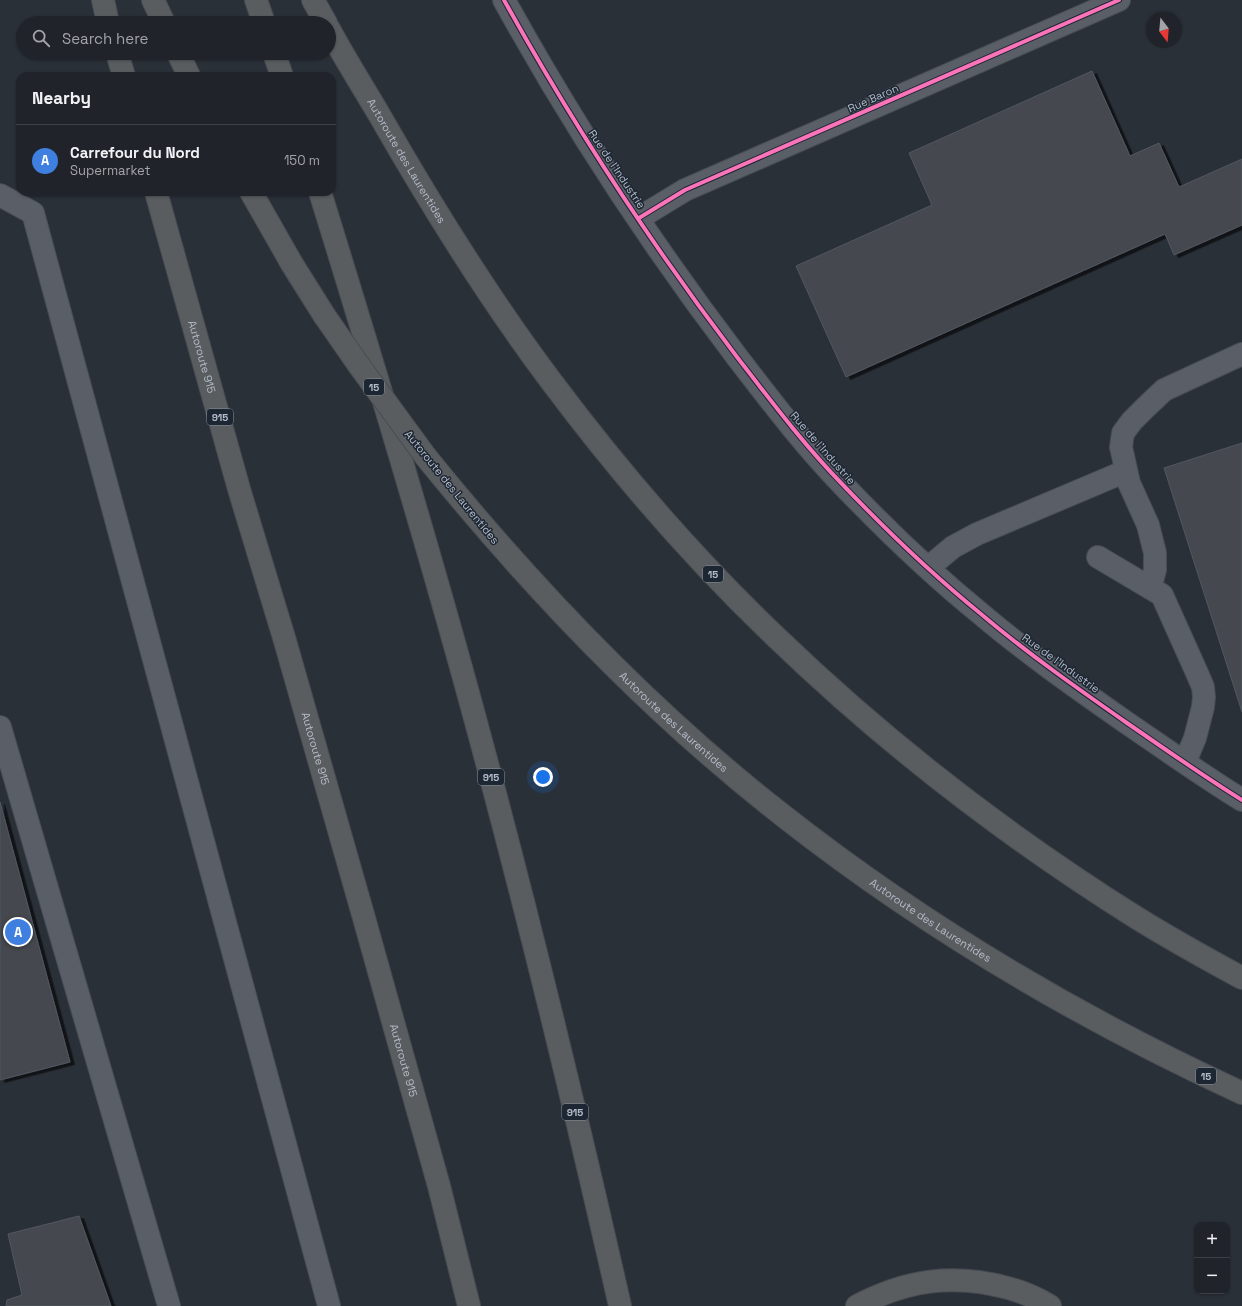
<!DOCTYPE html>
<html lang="en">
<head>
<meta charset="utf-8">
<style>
	:root { --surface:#20242a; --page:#282c32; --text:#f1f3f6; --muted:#a2a4a8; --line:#3d4147; --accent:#2563eb }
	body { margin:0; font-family:"Space Grotesk",sans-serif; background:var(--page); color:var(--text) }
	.controls { position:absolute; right:12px; bottom:12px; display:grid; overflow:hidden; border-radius:8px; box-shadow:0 1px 3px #0004 }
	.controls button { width:36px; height:36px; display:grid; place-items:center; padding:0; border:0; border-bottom:1px solid var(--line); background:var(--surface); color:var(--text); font:20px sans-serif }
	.compass { position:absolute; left:1146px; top:12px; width:36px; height:36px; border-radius:50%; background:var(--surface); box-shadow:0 1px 3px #0004; rotate:164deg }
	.you { position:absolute; left:543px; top:777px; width:14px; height:14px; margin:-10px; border:3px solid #fff; border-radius:50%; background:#1a73e8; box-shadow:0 0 0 6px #1a73e833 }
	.badge { display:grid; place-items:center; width:26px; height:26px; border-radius:50%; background:var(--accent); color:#fff; font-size:13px; font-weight:700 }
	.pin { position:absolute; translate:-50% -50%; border:2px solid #fff; box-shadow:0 1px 4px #0006 }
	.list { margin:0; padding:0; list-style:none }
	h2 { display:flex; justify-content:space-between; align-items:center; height:52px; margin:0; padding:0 16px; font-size:17px }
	h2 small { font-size:13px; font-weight:400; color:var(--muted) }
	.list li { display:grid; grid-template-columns:26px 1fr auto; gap:12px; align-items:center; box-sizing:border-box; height:72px; padding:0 16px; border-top:1px solid var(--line) }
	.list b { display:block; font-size:15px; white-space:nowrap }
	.list p { margin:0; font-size:13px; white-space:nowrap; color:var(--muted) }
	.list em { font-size:13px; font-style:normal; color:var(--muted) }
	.icon { flex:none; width:22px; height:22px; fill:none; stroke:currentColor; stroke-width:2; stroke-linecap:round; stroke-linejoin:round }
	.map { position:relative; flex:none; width:1242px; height:1306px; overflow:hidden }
	.search { position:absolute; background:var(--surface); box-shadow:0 1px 3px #0004; left:16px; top:16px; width:320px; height:44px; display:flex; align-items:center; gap:10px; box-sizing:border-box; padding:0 14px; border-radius:22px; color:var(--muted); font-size:15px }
	.panel { position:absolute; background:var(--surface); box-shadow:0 1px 3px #0004; left:16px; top:72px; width:320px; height:124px; border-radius:12px }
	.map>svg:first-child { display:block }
	.building { fill:#444950; stroke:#52575f; filter:url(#shadow) }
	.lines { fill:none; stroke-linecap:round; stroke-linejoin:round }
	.minor-casing { stroke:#484c53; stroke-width:24 }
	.highway-casing { stroke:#474c53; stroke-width:24 }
	.minor { stroke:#5a5e66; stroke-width:22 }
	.highway { stroke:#5a5d60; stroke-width:22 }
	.highway-bridge-casing { stroke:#474c53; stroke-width:24; stroke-linecap:butt }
	.highway-bridge { stroke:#5a5d60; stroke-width:22 }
	.cycleway-casing { stroke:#1d2633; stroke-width:6 }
	.cycleway { stroke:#fb73b8; stroke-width:4 }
	.labels { text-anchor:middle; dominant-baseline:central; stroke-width:3; stroke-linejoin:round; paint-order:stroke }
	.shield { fill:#1d2633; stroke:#878f9c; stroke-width:1 }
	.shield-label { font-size:10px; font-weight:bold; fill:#b4bcc9 }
	.street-label { font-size:11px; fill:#b4bcc9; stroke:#1d2633 }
</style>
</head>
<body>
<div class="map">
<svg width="1242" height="1306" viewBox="0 0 1242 1306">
	<defs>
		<filter id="shadow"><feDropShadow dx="4.5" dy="2.5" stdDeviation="0" flood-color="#0009"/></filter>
	</defs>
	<rect width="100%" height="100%" fill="#2a3038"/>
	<path class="building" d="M1092,71L1130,156L1159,143L1179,187L1242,159V225L1174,255L1165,234L846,377L796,266L932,205L909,153Z
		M1242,443V712L1164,468Z
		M0,802L70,1062L0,1080Z
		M79,1216L111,1306H6L7,1300L22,1295L8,1234Z"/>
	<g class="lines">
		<g class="minor-casing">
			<path id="minor" d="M504,0C573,125 651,244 737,357C771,401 804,445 843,485C885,529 933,575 981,614C1027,653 1077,688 1127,723C1165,749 1203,776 1242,800
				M0,195L33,213L329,1306
				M639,218L685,190L1119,0
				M1098,557L1162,595L1197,673L1203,687L1204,697L1203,707L1195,738L1185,762
				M929,567L953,547L977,534L1126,471
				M1150,588L1155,570V553L1148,525L1129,483L1121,447L1123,433L1132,421L1145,408L1164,390L1242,354
				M0,727L169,1306"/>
		</g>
		<g class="highway-casing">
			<g id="highway">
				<path d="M103,0L108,23"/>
				<path d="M153,0L164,23"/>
				<path d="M256,0L264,23"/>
				<path d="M313,0L326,23"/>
				<path id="s1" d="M329,29C345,59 363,87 380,116C432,207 488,297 551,381C619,472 695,560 777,638C887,744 1008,837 1137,918C1171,939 1207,959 1242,978"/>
				<path d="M117,53L124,76"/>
				<path d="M178,53L189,76"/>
				<path d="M274,53L282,76"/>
				<path id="s2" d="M156,192L239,489L285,641L364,918L439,1186L469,1306"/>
				<path d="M251,192L292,264L324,315"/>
				<path d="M320,192C376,373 431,554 480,737C531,926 577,1116 620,1306"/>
				<path id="s3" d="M426,457C532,588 648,710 781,814C922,925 1079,1018 1242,1093"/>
				<path d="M857,1306C906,1280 953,1273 1008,1288C1023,1292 1037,1298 1050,1306"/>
			</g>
		</g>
		<use href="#minor" class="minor"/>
		<use href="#highway" class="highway"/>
		<g class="highway-bridge-casing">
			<path id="highway-bridge" d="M324,315L358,364L426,457"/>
		</g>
		<use href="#highway-bridge" class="highway-bridge"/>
		<g class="cycleway-casing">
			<path id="cycleway" d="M504,0C573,125 651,244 737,357C771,401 804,445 843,485C885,529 933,575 981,614C1027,653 1077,688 1127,723C1165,749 1203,776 1242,800
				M639,218L685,190L1119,0"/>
		</g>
		<use href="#cycleway" class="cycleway"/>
	</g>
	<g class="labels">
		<g class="shield">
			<rect x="364" y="379" width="20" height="16" rx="3"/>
			<rect x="207" y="409" width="26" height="16" rx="3"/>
			<rect x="703" y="566" width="20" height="16" rx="3"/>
			<rect x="478" y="769" width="26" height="16" rx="3"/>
			<rect x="1196" y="1068" width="20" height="16" rx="3"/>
			<rect x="562" y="1104" width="26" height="16" rx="3"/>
		</g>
		<g class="shield-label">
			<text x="374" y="387">15</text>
			<text x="220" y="417">915</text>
			<text x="713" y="574">15</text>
			<text x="491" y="777">915</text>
			<text x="1206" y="1076">15</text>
			<text x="575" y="1112">915</text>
		</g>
		<g class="street-label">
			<text transform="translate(873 98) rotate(-24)">Rue Baron</text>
			<text stroke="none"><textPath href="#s1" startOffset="153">Autoroute des Laurentides</textPath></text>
			<text transform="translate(617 169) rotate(56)">Rue de l'Industrie</text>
			<text stroke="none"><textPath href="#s2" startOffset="171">Autoroute 915</textPath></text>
			<text transform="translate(823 448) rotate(49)">Rue de l'Industrie</text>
			<text transform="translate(452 487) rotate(51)">Autoroute des Laurentides</text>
			<text transform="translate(1061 663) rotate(36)">Rue de l'Industrie</text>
			<text stroke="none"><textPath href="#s3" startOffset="363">Autoroute des Laurentides</textPath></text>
			<text stroke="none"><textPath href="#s2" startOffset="579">Autoroute 915</textPath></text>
			<text stroke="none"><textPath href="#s3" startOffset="688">Autoroute des Laurentides</textPath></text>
			<text stroke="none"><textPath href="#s2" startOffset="903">Autoroute 915</textPath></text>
		</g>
	</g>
</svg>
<div class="controls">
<button>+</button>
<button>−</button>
</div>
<svg class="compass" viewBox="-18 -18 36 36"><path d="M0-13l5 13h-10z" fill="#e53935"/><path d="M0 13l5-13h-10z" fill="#a2a4a8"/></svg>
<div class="you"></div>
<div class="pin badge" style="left:18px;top:932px;background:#3f7fe0">A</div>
<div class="search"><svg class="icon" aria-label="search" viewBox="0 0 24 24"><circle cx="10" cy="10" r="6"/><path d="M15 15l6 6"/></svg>Search here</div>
<section class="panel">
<h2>Nearby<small></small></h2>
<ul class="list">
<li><span class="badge" style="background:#3f7fe0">A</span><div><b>Carrefour du Nord</b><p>Supermarket</p></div><em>150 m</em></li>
</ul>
</section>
</div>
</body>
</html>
